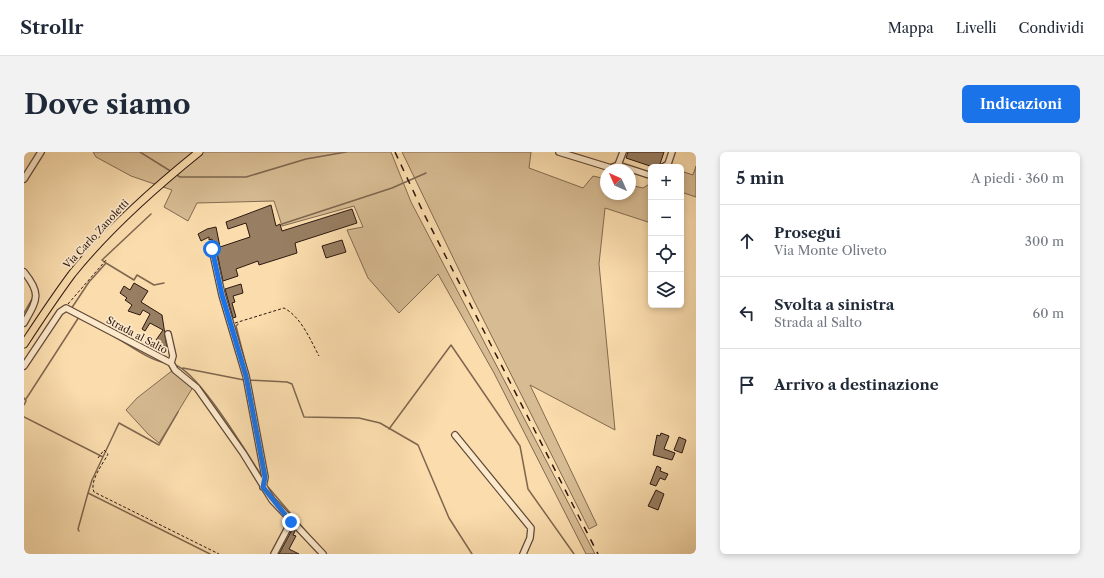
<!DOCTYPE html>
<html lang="it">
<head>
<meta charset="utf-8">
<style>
	:root { --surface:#fff; --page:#f2f2f3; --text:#1f2937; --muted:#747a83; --line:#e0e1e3; --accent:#1a73e8 }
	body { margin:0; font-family:"Libre Caslon Text",serif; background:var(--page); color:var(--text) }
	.controls { position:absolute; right:12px; top:12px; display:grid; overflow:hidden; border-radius:6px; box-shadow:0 2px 6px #0003 }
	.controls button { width:36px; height:36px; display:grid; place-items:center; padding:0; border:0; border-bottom:1px solid var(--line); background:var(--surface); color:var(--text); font:20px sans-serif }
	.compass { position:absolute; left:576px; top:12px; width:36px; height:36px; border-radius:50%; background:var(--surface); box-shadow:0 2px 6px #0003; rotate:315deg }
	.stop { position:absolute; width:12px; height:12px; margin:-9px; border:3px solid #1a73e8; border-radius:50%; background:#fff }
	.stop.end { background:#1a73e8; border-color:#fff; box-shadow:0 1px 4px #0008 }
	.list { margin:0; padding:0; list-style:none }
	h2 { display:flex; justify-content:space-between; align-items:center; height:52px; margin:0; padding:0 16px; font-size:17px }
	h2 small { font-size:13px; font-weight:400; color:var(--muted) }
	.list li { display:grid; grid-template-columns:26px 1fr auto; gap:12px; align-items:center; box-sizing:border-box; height:72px; padding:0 16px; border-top:1px solid var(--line) }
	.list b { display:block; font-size:15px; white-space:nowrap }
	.list p { margin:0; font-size:13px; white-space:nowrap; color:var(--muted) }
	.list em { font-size:13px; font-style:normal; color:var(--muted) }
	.icon { flex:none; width:22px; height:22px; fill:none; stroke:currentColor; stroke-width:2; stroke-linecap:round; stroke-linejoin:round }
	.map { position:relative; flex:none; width:672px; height:402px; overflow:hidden; border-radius:6px }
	header { display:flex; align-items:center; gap:24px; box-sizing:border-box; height:56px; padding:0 20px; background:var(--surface); border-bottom:1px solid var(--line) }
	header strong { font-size:19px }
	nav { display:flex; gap:22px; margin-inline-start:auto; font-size:14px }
	.intro { display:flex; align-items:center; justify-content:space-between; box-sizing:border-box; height:96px; padding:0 24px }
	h1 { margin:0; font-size:28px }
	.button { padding:10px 18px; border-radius:6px; background:var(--accent); color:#fff; font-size:14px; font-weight:700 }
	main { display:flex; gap:24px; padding:0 24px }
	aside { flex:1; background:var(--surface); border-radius:6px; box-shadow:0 2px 6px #0003 }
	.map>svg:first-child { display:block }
	.green { fill:#d7bb92; stroke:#826a52 }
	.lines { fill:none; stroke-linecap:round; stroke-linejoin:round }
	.stream { stroke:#7e664f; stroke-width:1.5 }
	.building { fill:#987e62; stroke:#2d1911 }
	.minor-casing { stroke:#604a38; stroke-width:8 }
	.major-casing { stroke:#2d1911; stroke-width:9 }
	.path { stroke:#2d1911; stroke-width:1; stroke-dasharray:3 2; stroke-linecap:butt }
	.minor { stroke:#fce8ca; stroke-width:5.5 }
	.major { stroke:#fadcad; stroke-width:7 }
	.rail { stroke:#2d1911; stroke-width:1.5; stroke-dasharray:7 7; stroke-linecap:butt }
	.route { stroke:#1a73e8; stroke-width:5 }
	.labels { text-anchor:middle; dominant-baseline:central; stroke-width:3.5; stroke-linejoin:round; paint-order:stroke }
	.street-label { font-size:10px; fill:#2d1911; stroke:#fce8ca }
</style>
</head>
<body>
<header>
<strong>Strollr</strong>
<nav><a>Mappa</a><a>Livelli</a><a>Condividi</a></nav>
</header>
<div class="intro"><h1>Dove siamo</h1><a class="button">Indicazioni</a></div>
<main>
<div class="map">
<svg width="672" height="402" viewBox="0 0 672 402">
	<rect width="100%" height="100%" fill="#fadcad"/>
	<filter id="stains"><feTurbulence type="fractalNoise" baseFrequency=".005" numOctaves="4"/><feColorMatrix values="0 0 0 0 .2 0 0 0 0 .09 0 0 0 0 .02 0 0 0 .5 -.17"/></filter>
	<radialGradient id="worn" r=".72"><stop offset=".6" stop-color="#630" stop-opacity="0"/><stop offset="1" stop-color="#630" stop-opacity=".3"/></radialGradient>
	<path class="green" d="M69,0H367L387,50L571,402H562L470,221L414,122L375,161L344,126L323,78L339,75L330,54L258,74L250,49L173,51L164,69L140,55L148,38L107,24L72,5Z
		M378,0H507L505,16L559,36L569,24L582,27V42H606V33L619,36L627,31V71L581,56L575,112L591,278L506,233L573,373L565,377L450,149Z
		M672,14V45L657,40V19L669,23Z
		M149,218L169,235L135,291L124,282L102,258L113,246Z"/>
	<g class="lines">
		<path class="stream" d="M116,0L148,20
			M151,22L156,25H222L282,7L322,0
			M258,72L368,36L402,21
			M82,111L110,128L113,123L130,133L140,131
			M3,129L9,140
			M47,157L65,130L82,111L78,108L127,62
			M0,161L8,147
			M214,172L212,174L226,229
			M86,182C103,191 124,208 142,211
			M150,213C173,217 224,303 239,326
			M159,216L220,228
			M224,228L263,230L268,232L280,265L335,266L356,271L394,293L425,366L448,402
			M0,246L2,249L0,253
			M2,247L55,165
			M154,260L135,293L95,271L68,328L64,341L186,402
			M0,265L79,305
			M365,277L427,193L496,294L504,337L550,402
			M244,335L292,391
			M55,379L54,377L64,341"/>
	</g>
	<path class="building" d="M604,0H640L635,15H629L602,6Z
		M247,53L252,74L256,72L258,79L328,57L333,71L271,91L273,101L235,113L234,109L212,117L214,124L199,129L192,96L189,93L188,87L185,88V85L177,89L174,82L183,77L192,75L196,95L226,85L222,71L204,77L202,70Z
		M318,88L322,100L302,106L298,94Z
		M110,131L124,139L117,150L138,163L143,196L132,188L139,178L126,171L121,179L118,177L126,162L119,158L116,163L104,159L108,153L101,148L103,146L96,141L100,134L106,138Z
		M217,132L219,141L209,144L211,150L208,151L212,165L209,166L201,137Z
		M637,281L645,284L640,297L651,301L648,308L629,303L633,283L636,284Z
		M655,285L662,288L658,301L650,298Z
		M633,314L637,316L636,319L644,322L641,328L636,326L632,334L626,332Z
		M632,338L640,342L634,358L624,354Z
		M269,376L271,379L269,383L272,384L265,397L275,402H255Z"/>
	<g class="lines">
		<g class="minor-casing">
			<path id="minor" d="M535,0L587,16L594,13L599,0
				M594,13L625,23L627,22
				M639,15L644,12L648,0
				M0,27L17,0
				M188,97L198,143L222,224L241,325L239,335
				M0,120C18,142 13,148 0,171
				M144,182L149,204L147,211
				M0,214L36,160L42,156L147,211L151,218L173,236L219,301L248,348L299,402
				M431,283L507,376L506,386L499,402
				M250,402L267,370"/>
		</g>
		<g class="major-casing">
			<path id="major" d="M0,192C15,169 31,145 48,122C85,76 129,37 175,0"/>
		</g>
		<path class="path" d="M44,152L83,107
			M211,171L260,156C277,165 286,187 295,204
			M74,306L80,298L84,302C79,312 65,329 70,340L195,402"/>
		<use href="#minor" class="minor"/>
		<use href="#major" class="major"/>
		<path class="rail" d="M371,0L400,62L574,402"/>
	</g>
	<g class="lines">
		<path class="route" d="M188,97L198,143L222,224L241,325L239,335L267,370"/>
	</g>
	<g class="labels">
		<g class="street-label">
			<text transform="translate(72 82) rotate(-47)">Via Carlo Zanoletti</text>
			<text transform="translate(113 183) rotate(28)">Strada al Salto</text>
		</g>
	</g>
	<rect width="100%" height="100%" filter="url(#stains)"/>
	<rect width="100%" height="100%" fill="url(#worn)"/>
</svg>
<div class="controls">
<button>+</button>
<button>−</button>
<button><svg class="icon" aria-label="locate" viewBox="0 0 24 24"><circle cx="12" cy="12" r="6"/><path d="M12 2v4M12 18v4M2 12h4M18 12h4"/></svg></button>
<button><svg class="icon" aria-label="layers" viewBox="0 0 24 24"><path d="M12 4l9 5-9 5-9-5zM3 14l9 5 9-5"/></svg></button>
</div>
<svg class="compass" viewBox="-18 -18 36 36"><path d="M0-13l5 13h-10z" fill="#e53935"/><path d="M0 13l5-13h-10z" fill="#747a83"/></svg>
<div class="stop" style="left:188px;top:97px"></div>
<div class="stop end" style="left:267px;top:370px"></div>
</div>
<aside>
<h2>5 min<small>A piedi · 360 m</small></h2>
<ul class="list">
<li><svg class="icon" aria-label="ahead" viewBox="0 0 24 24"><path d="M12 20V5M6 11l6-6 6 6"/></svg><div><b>Prosegui</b><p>Via Monte Oliveto</p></div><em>300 m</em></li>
<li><svg class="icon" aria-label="left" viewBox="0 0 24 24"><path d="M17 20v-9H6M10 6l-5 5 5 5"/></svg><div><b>Svolta a sinistra</b><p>Strada al Salto</p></div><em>60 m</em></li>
<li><svg class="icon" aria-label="arrive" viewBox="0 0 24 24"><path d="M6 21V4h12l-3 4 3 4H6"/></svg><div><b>Arrivo a destinazione</b></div></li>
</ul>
</aside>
</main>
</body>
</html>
